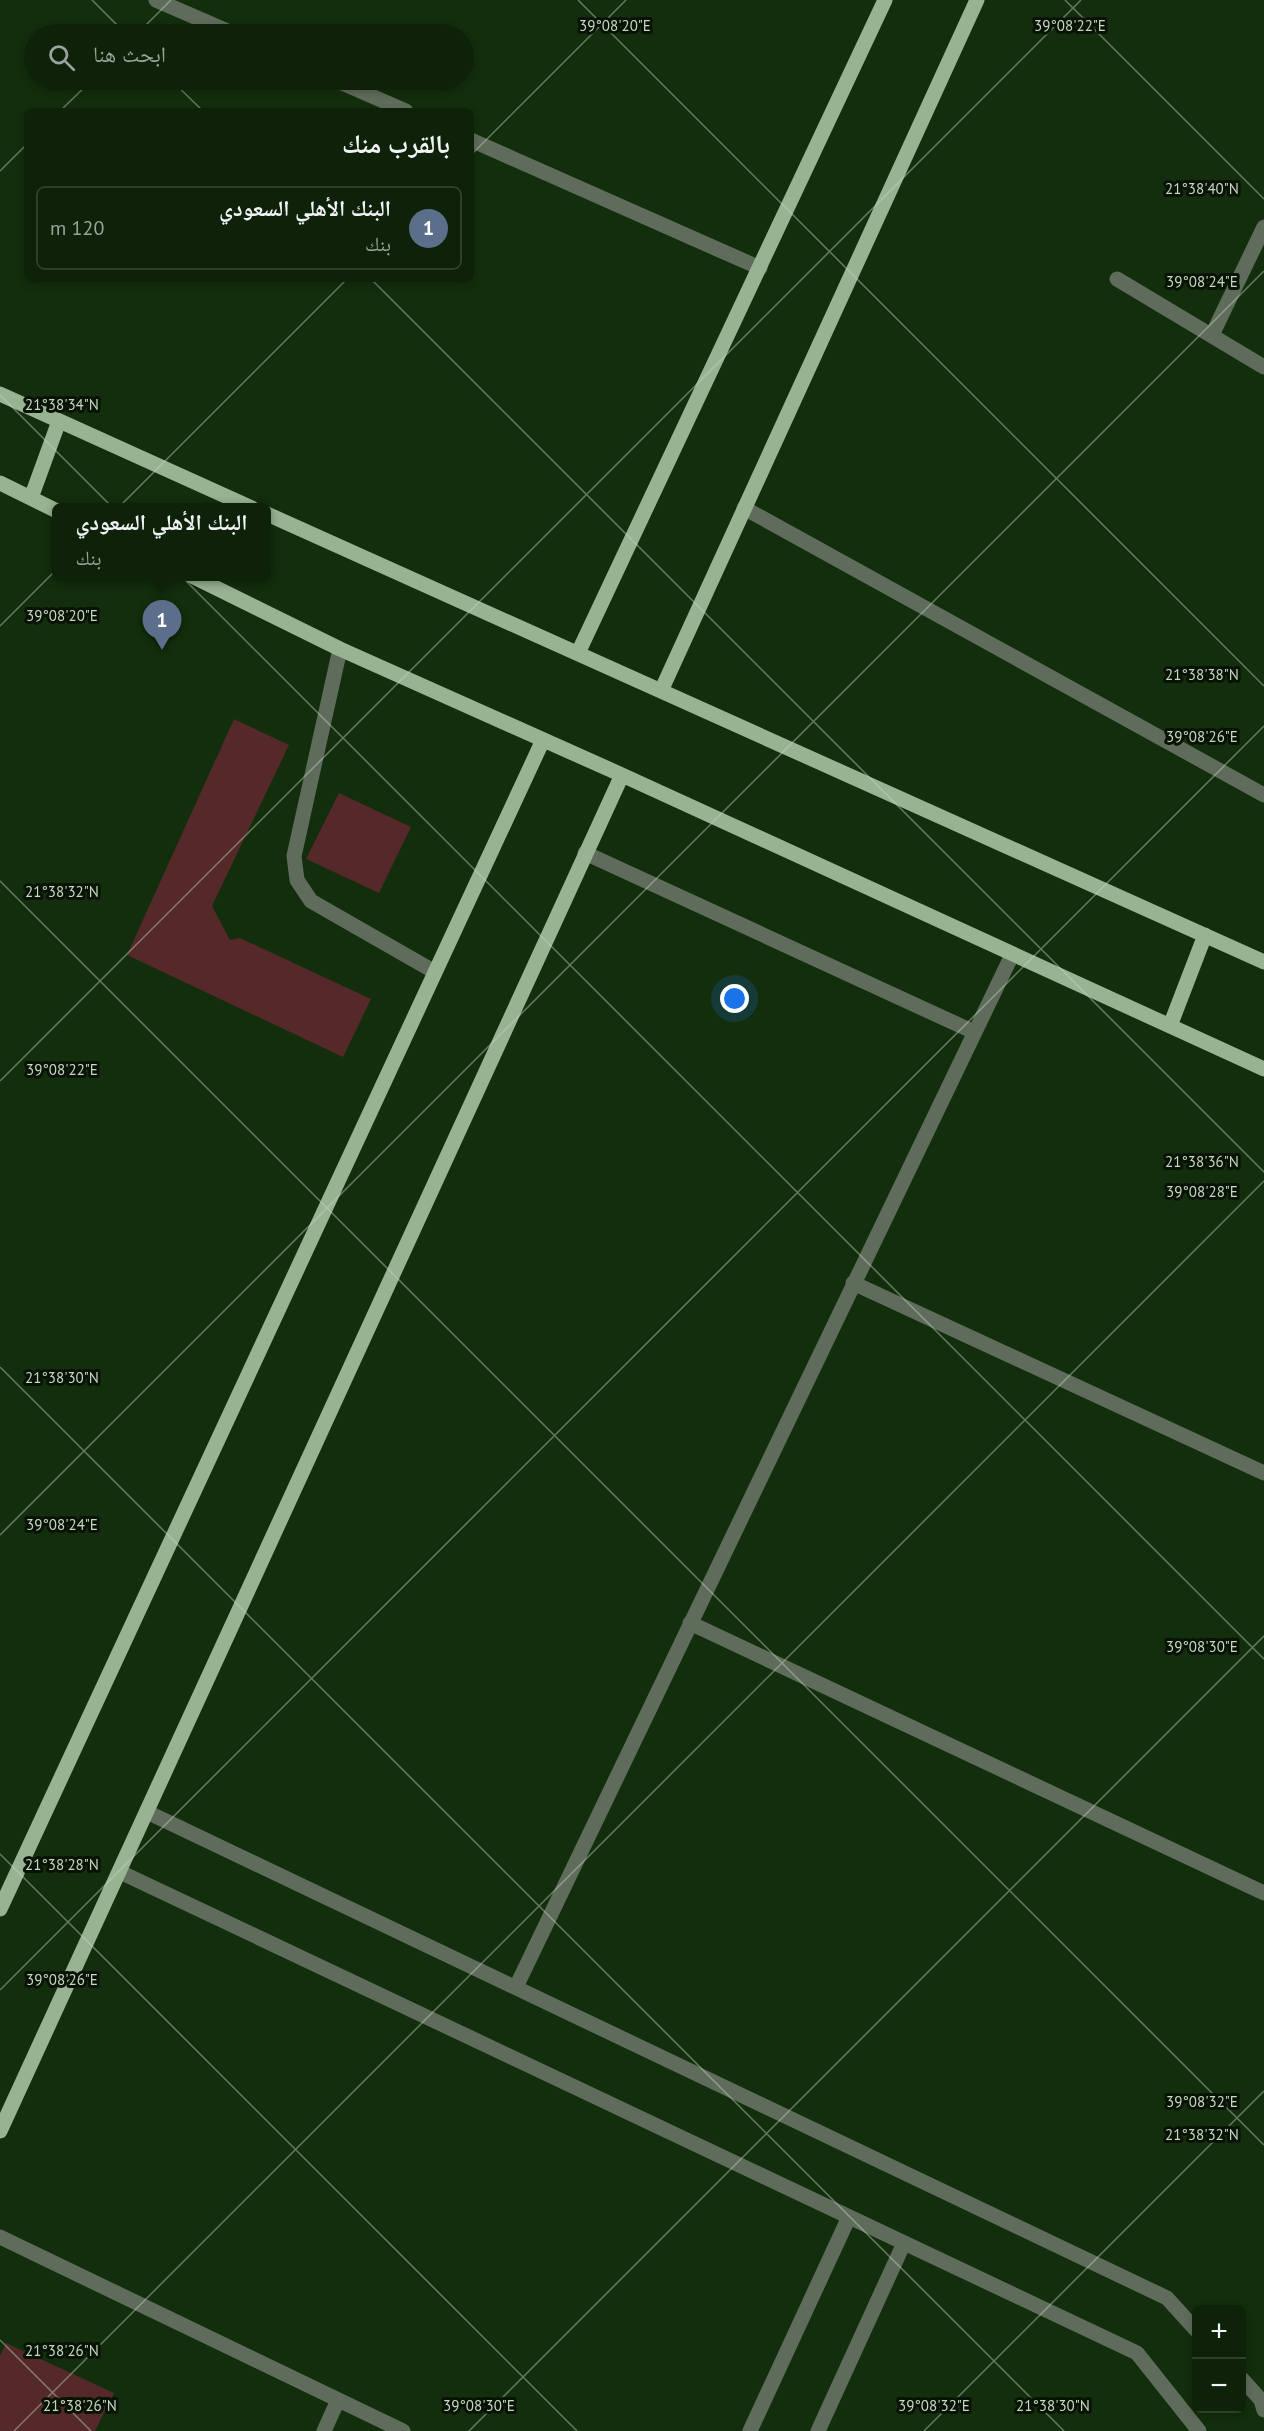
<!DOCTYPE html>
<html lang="ar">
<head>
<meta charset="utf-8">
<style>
	:root { --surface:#0e2209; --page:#172a12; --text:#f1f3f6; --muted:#9ba49c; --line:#2e3f2a; --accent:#1a73e8 }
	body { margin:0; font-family:"PT Sans","Noto Naskh Arabic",sans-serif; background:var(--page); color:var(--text); direction:rtl }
	.controls { position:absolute; right:18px; bottom:18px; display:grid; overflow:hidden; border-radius:9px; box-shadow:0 3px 9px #0003 }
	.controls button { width:54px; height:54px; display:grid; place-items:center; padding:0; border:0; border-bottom:2px solid var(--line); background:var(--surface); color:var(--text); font:30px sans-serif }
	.you { position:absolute; left:735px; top:999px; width:21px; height:21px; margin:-15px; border:4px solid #fff; border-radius:50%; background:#1a73e8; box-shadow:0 0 0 9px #1a73e833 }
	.badge { display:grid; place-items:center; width:39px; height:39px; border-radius:50%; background:var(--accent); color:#fff; font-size:20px; font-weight:700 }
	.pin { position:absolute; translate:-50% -50px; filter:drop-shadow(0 2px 3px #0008) }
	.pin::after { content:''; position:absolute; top:32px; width:21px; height:18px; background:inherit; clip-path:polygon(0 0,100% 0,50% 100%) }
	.popup { position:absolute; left:52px; top:503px; width:219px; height:78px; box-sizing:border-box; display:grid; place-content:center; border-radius:9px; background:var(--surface); filter:drop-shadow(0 2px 4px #0005); font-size:20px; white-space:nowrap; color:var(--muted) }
	.popup b { font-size:22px; color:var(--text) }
	.popup::after { content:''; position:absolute; left:50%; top:100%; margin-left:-12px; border:12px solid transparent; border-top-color:var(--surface) }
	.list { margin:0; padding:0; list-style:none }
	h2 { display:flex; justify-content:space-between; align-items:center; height:78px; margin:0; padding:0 24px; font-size:26px }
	h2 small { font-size:20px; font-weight:400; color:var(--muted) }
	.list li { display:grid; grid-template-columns:39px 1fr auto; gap:18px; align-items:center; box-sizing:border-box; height:84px; margin:0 12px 12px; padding:0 12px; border:2px solid var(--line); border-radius:9px }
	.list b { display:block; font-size:22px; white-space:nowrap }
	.list p { margin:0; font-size:20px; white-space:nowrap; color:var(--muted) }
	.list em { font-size:20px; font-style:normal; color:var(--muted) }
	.icon { flex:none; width:33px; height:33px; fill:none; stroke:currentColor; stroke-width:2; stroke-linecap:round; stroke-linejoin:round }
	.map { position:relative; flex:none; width:1264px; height:2431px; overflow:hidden; direction:ltr }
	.search { position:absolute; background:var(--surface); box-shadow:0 3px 9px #0003; left:24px; top:24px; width:450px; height:66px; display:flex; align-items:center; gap:15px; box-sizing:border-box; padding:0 21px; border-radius:33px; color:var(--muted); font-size:22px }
	.panel { position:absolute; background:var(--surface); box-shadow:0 3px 9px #0003; left:24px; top:108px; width:450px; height:174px; border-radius:9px; direction:rtl }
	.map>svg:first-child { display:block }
	.building { fill:#55282a }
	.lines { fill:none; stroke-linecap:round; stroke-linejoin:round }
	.minor { stroke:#5f6c5c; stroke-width:15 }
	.major { stroke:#98b391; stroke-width:15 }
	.ticks { fill:none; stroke:#c8d8c4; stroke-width:1.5; stroke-opacity:0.45 }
	.ticks-label { font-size:15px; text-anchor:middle; fill:#c8d8c4; stroke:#081305; stroke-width:6; stroke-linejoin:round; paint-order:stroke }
</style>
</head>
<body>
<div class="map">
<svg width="1264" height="2431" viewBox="0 0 1264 2431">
	<rect width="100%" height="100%" fill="#132e0c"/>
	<path class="building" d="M234,719L289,745L212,906L230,940L240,938L371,999L343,1057L127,955Z
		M339,793L411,827L379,893L306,859Z
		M6,2343L114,2393L95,2431H0V2356Z"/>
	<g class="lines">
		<path class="minor" d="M156,0L234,34
			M335,80L406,111
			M471,140L760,268
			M1117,279L1264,367
			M1212,335L1264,227
			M744,508L1264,795
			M340,649L294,856L297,880L311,901L435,972
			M585,853L974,1032
			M853,1283L1264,1473
			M690,1623L1264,1893
			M147,1812L1167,2298L1196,2330
			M120,1872L1137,2353L1199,2431
			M516,1987L1012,955
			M0,2237L403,2431
			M1242,2379L1261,2400L1264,2410
			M324,2431L338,2400
			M750,2431L849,2217
			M818,2431L904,2243"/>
		<path class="major" d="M0,394L252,508
			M0,483L57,511
			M31,498L59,421
			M267,514L1264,962
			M192,576L340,649L622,775L1264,1069
			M578,653L885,0
			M661,691L977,0
			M1170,1026L1205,935
			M0,1909L543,740
			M0,2131L622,775"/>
	</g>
	<path class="ticks" d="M92,0L126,34M578,0L1264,686M1065,0L1264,199M137,34L171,0M171,80L203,111M60,111L92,80M471,155L626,0M0,171L27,144M371,279L1264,1172M0,395L1264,1659M0,626L347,279M0,881L1264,2145M0,1081L1081,0M0,1367L1064,2431M0,1535L1264,271M0,1854L577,2431M0,1990L1264,726M0,2340L91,2431M14,2431L1264,1181M469,2431L1264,1636M924,2431L1264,2091"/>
	<g class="ticks-label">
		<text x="615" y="31">39°08'20"E</text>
		<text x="1070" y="31">39°08'22"E</text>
		<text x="1202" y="194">21°38'40"N</text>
		<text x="1202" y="287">39°08'24"E</text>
		<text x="62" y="410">21°38'34"N</text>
		<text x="62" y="621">39°08'20"E</text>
		<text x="1202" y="680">21°38'38"N</text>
		<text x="1202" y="742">39°08'26"E</text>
		<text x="62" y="897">21°38'32"N</text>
		<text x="62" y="1075">39°08'22"E</text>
		<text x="1202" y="1167">21°38'36"N</text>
		<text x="1202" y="1197">39°08'28"E</text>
		<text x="62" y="1383">21°38'30"N</text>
		<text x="62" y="1530">39°08'24"E</text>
		<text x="1202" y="1652">39°08'30"E</text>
		<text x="62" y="1870">21°38'28"N</text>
		<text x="62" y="1985">39°08'26"E</text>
		<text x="1202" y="2107">39°08'32"E</text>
		<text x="1202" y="2140">21°38'32"N</text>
		<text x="62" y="2356">21°38'26"N</text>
		<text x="80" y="2411">21°38'26"N</text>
		<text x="479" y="2411">39°08'30"E</text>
		<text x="934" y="2411">39°08'32"E</text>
		<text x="1053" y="2411">21°38'30"N</text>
	</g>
</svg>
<div class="controls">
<button>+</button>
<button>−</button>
</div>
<div class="you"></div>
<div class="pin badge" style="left:162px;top:650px;background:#5c6f8a">1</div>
<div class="popup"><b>البنك الأهلي السعودي</b>بنك</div>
<div class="search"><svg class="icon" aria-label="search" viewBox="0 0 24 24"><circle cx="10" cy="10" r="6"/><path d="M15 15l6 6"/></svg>ابحث هنا</div>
<section class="panel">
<h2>بالقرب منك<small></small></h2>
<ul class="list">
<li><span class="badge" style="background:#5c6f8a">1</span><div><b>البنك الأهلي السعودي</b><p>بنك</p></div><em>120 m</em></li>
</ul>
</section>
</div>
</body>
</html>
